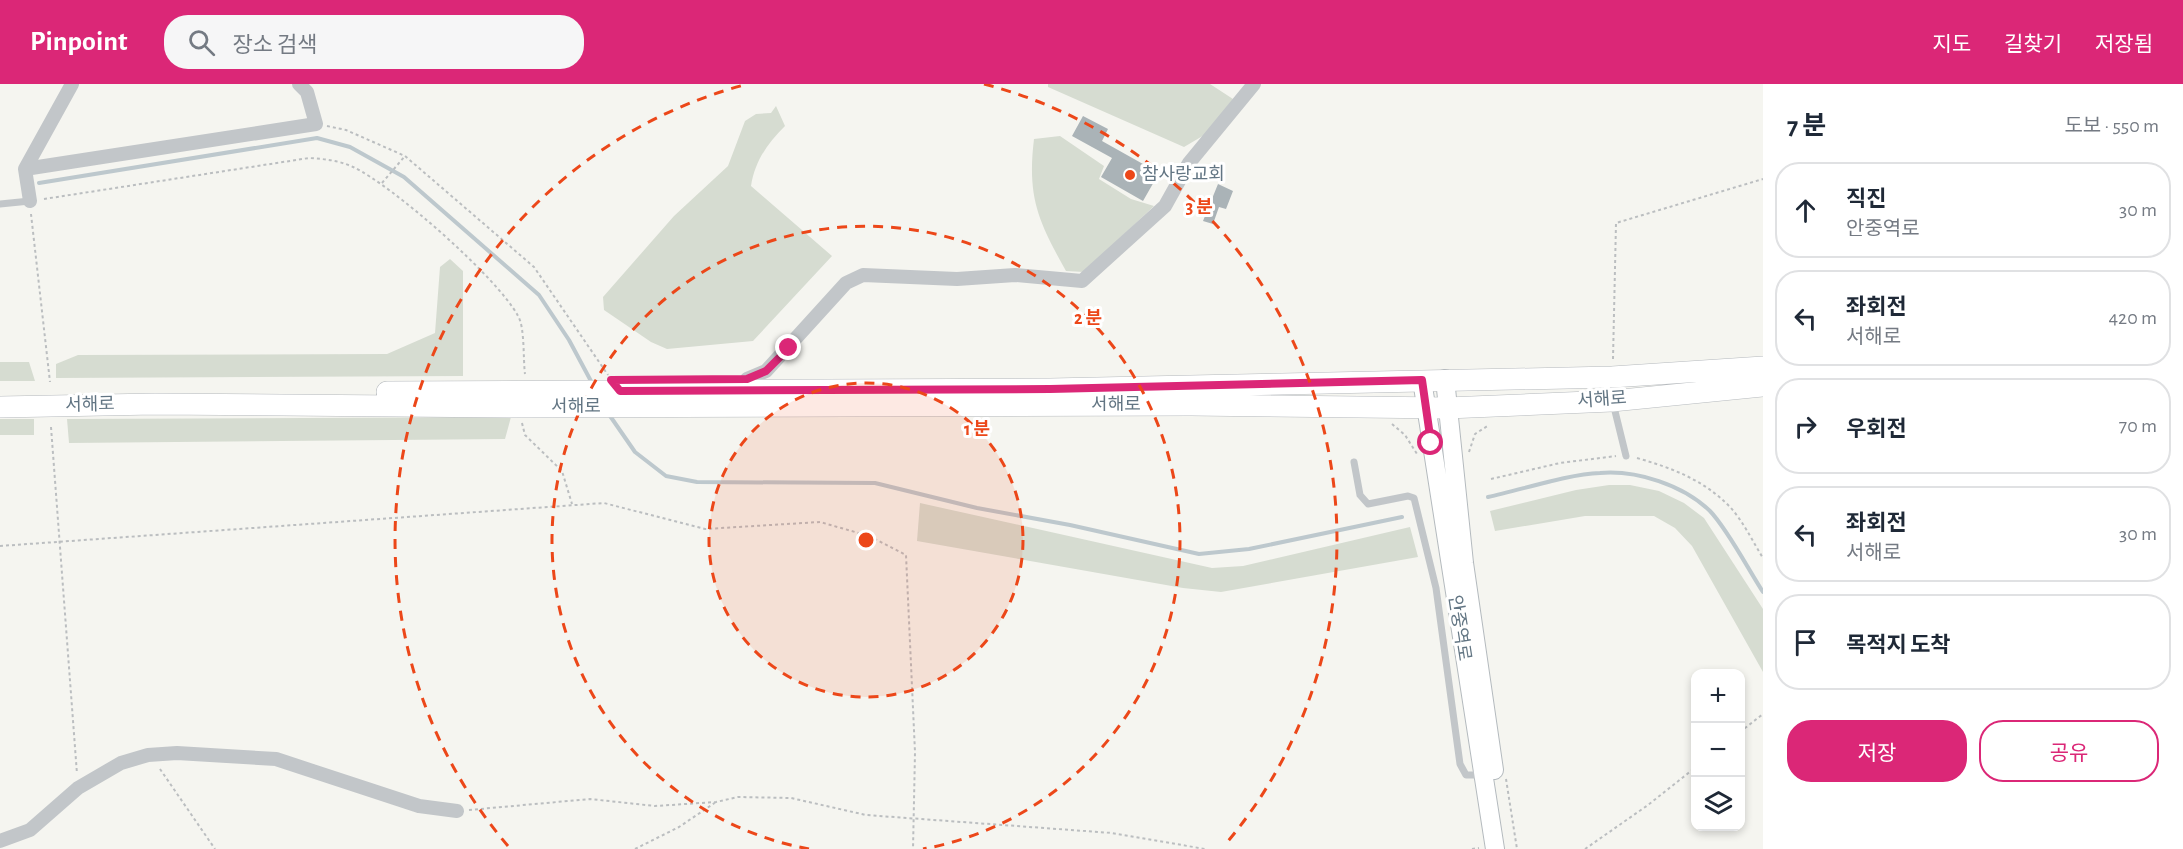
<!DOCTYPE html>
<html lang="ko">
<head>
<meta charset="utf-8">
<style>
	:root { --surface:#fff; --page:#f6f6f7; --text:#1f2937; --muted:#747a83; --line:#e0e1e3; --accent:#db2777 }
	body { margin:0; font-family:"Alegreya Sans","Noto Sans KR",sans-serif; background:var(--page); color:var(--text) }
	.controls { position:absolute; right:18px; bottom:18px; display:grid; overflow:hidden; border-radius:12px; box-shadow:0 3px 9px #0003 }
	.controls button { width:54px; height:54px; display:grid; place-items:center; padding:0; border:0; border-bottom:2px solid var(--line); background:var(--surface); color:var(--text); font:30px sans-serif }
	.stop { position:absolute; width:18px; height:18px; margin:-14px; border:4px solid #db2777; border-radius:50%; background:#fff }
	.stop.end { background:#db2777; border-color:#fff; box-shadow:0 2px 6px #0008 }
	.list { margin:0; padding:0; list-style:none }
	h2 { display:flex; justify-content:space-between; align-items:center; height:78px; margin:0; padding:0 24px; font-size:26px }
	h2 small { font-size:20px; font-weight:400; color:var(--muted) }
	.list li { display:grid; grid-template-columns:39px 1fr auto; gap:18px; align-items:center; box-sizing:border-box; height:96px; margin:0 12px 12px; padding:0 12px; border:2px solid var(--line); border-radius:24px }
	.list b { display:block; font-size:22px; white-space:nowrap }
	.list p { margin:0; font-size:20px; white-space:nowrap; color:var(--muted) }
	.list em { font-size:20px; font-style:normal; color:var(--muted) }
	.actions { display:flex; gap:12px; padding:18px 24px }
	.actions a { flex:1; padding:14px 0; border:2px solid var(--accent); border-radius:24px; text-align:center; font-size:21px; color:var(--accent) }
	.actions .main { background:var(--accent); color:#fff }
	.icon { flex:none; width:33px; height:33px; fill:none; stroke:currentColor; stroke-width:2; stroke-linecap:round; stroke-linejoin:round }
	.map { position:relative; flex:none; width:1763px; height:765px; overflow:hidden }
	header { display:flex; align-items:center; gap:36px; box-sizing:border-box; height:84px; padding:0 30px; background:var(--accent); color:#fff }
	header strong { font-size:28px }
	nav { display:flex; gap:33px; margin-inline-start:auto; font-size:21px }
	.search { width:420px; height:54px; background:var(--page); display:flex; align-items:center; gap:15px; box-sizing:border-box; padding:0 21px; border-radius:24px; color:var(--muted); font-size:22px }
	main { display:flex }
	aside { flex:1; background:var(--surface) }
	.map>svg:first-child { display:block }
	.green { fill:#d6dcd1 }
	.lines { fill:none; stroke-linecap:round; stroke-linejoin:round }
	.stream { stroke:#bdc8cd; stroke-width:4 }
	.building { fill:#aab3b7 }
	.secondary-casing { stroke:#b4babe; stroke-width:20 }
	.primary-casing { stroke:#b5b9bd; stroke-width:22 }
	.path { stroke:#bbbec0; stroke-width:2; stroke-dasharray:3 3; stroke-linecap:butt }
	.lane { stroke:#c2c6c9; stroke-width:7 }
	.street { stroke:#c2c6c9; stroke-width:14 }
	.secondary { stroke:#fff; stroke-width:18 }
	.primary { stroke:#fff; stroke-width:21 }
	.route { stroke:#db2777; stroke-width:8 }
	.ring { fill:none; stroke:#ec4719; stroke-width:3; stroke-dasharray:10 8 }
	.poi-dot { fill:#ec4719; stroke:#fff; stroke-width:2 }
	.labels { text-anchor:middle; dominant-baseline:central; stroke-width:6; stroke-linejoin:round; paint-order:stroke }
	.poi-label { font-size:18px; fill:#627583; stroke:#fff; text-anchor:start }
	.street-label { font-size:18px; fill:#627583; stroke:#fff }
	.centre { fill:#ec4719; stroke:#fff; stroke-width:3 }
	.ring-label { font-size:18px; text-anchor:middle; font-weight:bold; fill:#ec4719; stroke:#fff; stroke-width:6; stroke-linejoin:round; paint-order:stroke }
</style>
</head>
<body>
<header>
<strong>Pinpoint</strong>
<div class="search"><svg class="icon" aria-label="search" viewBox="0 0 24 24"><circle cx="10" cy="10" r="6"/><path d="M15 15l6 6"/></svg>장소 검색</div>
<nav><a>지도</a><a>길찾기</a><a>저장됨</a></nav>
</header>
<main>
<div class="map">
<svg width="1763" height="765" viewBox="0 0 1763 765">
	<rect width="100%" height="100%" fill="#f5f5f0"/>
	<path class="green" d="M1048,0H1210L1233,15L1206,50L1184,63L1048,3Z
		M776,22L785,42C767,60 755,77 751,102L832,172L753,257L667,265L651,258L604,226L603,213L674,132L728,82L745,37L756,30L771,29Z
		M1060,52L1104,82L1099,95L1131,115L1154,122L1084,188L1066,187C1038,137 1027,113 1034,55Z
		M450,175L463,187V292L56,294V280L78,271L387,270L435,249L440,183Z
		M0,278H29L35,297H0Z
		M511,333L505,355L69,359L67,335Z
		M0,335H34V351H0Z
		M1609,401H1630L1659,407L1684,419L1704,434L1763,525V588L1692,462L1675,444L1654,432H1585L1495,447L1490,427L1576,406Z
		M920,419L1212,484L1243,482L1410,443L1418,473L1221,508L1183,504L917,457Z"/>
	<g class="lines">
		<path class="stream" d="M39,99L317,54L350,63L404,93L539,211L569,256L592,299
			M608,329L635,368L666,392L697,398L875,399L977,424L1070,441L1199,470L1249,465L1402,433
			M1488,413C1521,406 1568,390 1600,389C1637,386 1683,401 1710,427C1728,446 1748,485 1763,508"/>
	</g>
	<path class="building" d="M1083,32L1108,45L1102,57L1159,89L1143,117L1101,93L1112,74L1072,52Z
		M1218,100L1233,107L1226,125L1219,123L1213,140L1203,137Z"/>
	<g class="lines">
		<g class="secondary-casing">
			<path id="secondary" d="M1445,295L1464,479L1494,686
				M1422,296L1495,765"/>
		</g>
		<g class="primary-casing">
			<path id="primary" d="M387,308L1050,305L1612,293L1763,283
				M0,323L155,320L509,323L1191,321L1447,324L1612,317L1763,302"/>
		</g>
		<path class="path" d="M327,42L346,46L405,72L534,183L608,291
			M382,99L405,72
			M44,115L309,74C324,75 338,76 353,83C392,101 498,194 518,232C525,243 523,276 525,290
			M31,130L50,298
			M1613,275L1616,139L1763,95
			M522,339L525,351L562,387L572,420
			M1392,340L1405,351L1417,370
			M51,343L77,690
			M1469,368L1475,350L1489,341
			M1637,374C1672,384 1704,396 1730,423C1743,437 1753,458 1763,474
			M1491,395L1560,379L1616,372
			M0,462L604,419L705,445L820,438L869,452L906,471L915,668L913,765
			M1740,648L1763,630
			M160,685L215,765
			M1506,695L1517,765
			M469,726L590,715L655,722L716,718L738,713L791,714L866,731L1112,749L1205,765
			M635,765L679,743L716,718
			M1472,765L1479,764
			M1585,765L1648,721L1696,683"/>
		<path class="lane" d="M0,120L30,117
			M1613,319L1626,372
			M1354,378L1360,411L1368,420L1408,412L1414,414L1436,504L1460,680L1466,691H1483"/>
		<path class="street" d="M25,85L316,40L307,8L299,0
			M30,117L25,85L72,0
			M747,295L766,287L846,199L863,191L957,195L1015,191L1082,197L1165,122L1189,79L1254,0
			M0,757L30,746L78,704L121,679L148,671L177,669L276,675L419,722L457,727"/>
		<use href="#secondary" class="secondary"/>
		<use href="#primary" class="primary"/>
	</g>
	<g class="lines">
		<path class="route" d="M789,264L766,287L747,295L611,296L620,307L1050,305L1422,296L1431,359"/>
	</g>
	<circle cx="866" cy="456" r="157" fill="#ec4719" fill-opacity=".12"/>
	<g class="ring">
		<circle cx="866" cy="456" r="157"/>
		<path d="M809 765A314 314 0 1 1 923 765"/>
		<path d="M508 762A471 471 0 0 1 748 0M984 0A471 471 0 0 1 1224 762"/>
	</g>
	<circle class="poi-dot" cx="1130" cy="91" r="6"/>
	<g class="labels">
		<g class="poi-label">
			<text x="1142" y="91">참사랑교회</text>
		</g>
		<g class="street-label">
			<text transform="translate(1602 316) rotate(-4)">서해로</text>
			<text transform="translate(90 321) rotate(-1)">서해로</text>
			<text x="1116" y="321">서해로</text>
			<text x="576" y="323">서해로</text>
			<text transform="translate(1459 544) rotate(81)">안중역로</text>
		</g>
	</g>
	<circle cx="866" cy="456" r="9" class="centre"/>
	<g class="ring-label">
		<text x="1199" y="129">3 분</text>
		<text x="1088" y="240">2 분</text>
		<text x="977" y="351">1 분</text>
	</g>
</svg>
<div class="controls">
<button>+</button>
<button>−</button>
<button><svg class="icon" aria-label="layers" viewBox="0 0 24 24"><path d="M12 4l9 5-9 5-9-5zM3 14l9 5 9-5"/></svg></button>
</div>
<div class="stop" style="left:1431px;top:359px"></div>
<div class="stop end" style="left:789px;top:264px"></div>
</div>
<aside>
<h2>7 분<small>도보 · 550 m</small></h2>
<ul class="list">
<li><svg class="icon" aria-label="ahead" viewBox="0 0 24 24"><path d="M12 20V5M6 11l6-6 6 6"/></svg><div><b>직진</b><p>안중역로</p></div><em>30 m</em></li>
<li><svg class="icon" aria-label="left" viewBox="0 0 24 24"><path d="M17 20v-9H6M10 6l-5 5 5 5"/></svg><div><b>좌회전</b><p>서해로</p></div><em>420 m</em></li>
<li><svg class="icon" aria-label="right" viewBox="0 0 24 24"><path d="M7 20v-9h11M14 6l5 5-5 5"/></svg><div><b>우회전</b></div><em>70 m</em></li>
<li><svg class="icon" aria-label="left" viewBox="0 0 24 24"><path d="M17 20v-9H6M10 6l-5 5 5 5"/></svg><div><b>좌회전</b><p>서해로</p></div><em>30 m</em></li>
<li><svg class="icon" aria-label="arrive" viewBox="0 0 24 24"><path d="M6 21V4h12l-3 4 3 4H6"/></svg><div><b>목적지 도착</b></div></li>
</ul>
<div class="actions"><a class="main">저장</a><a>공유</a></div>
</aside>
</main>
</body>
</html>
